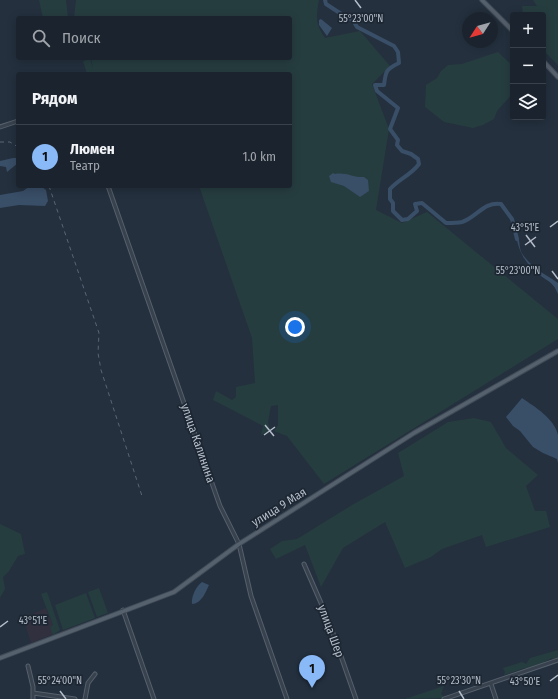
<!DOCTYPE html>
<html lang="ru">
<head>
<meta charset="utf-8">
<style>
	:root { --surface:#1b242e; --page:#28303a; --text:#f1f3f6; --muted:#a0a4aa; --line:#39414a; --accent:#8ab9f8 }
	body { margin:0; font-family:"Fira Sans Condensed",sans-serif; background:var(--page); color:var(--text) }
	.controls { position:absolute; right:12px; top:12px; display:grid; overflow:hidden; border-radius:4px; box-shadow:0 2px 10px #0003 }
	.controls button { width:36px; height:36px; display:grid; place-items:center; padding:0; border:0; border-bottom:1px solid var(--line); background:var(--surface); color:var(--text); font:20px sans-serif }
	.compass { position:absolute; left:462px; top:12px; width:36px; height:36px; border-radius:50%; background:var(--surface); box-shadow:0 2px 10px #0003; rotate:234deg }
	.you { position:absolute; left:295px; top:327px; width:14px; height:14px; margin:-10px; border:3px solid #fff; border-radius:50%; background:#1a73e8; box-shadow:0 0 0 6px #1a73e833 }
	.badge { display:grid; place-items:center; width:26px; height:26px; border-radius:50%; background:var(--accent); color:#111; font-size:13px; font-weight:700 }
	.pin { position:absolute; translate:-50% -33px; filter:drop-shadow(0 1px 2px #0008) }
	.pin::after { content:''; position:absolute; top:21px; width:14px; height:12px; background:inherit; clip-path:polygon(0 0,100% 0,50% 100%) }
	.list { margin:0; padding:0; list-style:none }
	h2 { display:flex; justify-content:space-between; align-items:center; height:52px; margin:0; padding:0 16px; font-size:17px }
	h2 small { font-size:13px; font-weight:400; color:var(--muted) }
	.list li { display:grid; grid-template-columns:26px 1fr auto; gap:12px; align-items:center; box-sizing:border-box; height:64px; padding:0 16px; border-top:1px solid var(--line) }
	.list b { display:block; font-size:15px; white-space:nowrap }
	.list p { margin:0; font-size:13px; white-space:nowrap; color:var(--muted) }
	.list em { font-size:13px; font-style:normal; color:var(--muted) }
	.icon { flex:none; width:22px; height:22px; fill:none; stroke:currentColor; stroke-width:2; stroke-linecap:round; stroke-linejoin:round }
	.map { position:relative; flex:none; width:558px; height:699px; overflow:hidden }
	.search { position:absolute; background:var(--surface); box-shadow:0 2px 10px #0003; left:16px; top:16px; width:276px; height:44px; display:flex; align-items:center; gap:10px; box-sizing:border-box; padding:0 14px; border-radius:4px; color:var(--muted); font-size:15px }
	.panel { position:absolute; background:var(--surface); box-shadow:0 2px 10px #0003; left:16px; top:72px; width:276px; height:116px; border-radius:4px }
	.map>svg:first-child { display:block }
	.medical { fill:#31303f }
	.green { fill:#263d3f }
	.water { fill:#394e67 }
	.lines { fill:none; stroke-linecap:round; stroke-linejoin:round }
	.river { stroke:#394e67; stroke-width:4 }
	.minor-casing { stroke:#56606c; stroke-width:5 }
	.major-casing { stroke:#414b57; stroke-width:5.5 }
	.minor { stroke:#38424e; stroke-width:3 }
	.major { stroke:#56616e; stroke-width:3.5 }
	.rail { stroke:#5a6675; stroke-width:1; stroke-dasharray:4 4; stroke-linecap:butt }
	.ticks { fill:none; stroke:#b4bdc9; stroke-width:1.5 }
	.labels { text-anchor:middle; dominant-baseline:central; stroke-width:3.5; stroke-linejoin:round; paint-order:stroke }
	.street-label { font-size:12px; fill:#b4bdc9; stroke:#1d2733 }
	.ticks-label { font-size:10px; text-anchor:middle; fill:#b4bdc9; stroke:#1d2733; stroke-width:3.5; stroke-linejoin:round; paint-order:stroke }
</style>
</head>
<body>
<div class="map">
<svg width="558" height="699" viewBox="0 0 558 699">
	<rect width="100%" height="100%" fill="#24303e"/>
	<path class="medical" d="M46,608L56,633L31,643L23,618Z"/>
	<path class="green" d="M39,0H66L68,17L45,18V16L43,18Z
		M76,0H319C316,18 315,23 325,38L360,31L390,66L372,84L389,129L376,210L402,223L427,212L558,319V339L324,484L287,436L274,431L278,425V405L271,406L268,422L270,430L261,435L263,426L213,400L216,391L232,400L236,397V387L255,383L252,338L199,186H290V74H87L83,61L90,59L93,68L91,58H290V18H74Z
		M533,0H558V65L543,50V15H523L522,6H537Z
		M498,52L513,66V93L497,111L494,119L483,125L473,128L444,122L425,107L426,85L437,78L441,71L448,65L462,64Z
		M474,418L491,422L506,448L538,475L526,486L535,511H546L550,527L486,547L482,535L442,549L431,557L405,568L385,522L343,548L321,587L305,545L276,559L270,549L282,541L297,539L352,505L404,476L398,453L448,422Z
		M0,524L21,534L25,554L18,556L9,571L3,577L5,589L0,598Z
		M99,588L108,613L97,617L88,592Z
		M47,592L60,630L53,635L50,627L53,625L41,594Z
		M86,593L95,618L63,630L55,605Z
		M558,650V658L554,660L552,658L544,662V664L528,670L525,668L504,675L505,672L503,668L522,662L526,664L530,658Z
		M444,686L441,694L445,698L405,699Z"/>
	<path class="water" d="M321,19L332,28L327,36L319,25V20Z
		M13,158H18V163L7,172L6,167L0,166V161Z
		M333,173L335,174C347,172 353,178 364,177L368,180L369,191L360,197L344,186L331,182L329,176Z
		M30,186L42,187L46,190L48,201L45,206L19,205L0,208V195L23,191Z
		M516,234C521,239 518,249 523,255C534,270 544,273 558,283V294C553,282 550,283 541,276C527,265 518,253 516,234Z
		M522,398C535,407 555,419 558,435C558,444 558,455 558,463L557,459L543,453L533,447L520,431L513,426L506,417Z
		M202,582L209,585C206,592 201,604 192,604C191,597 196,586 202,582Z"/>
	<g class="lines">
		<path class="river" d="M325,0L326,4L346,17L353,20L357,27L394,46L398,52L399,63C385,70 386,71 384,85H375L377,91L398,108L390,129L398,140L397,145L402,151L411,154L418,159L419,164C411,175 399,179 390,189V199L393,203V211L402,220L408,219L417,211L415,204L422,203L446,223C451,223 457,223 462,222C476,218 484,201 501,204L512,219L517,239"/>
		<g class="minor-casing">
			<path id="minor" d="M0,127L18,121
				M108,186L220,506L239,544L251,596L287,699
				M304,564L328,619L356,699
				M123,610L154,699
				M28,666L33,687V699
				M491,684L496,699
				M33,693L75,699
				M85,699L88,683L95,674
				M444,699L558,660"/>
		</g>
		<g class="major-casing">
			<path id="major" d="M482,0L513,31
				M543,61L558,77
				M0,658L174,592L239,544L414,433L558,351"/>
		</g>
		<use href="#minor" class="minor"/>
		<use href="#major" class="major"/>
		<path class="rail" d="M0,142H10L18,147
			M49,186L99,333L98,353L101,370L142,496"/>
	</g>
	<path class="ticks" d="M355,0L361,8M550,227L558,221M526,235L535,247M525,245L536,237M552,271L558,279M265,425L274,436M264,435L275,427M0,627L8,621M550,681L558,675M60,691L66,699M459,691L464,699"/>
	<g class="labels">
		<g class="street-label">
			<text transform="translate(198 443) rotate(71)">улица Калинина</text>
			<text transform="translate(279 507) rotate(-32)">улица 9 Мая</text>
			<text transform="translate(331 631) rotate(70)">улица Шер</text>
		</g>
	</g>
	<g class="ticks-label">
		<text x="361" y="22">55°23'00"N</text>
		<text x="525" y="231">43°51'E</text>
		<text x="518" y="274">55°23'00"N</text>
		<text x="33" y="624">43°51'E</text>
		<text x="60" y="684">55°24'00"N</text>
		<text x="459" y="684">55°23'30"N</text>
		<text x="525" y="685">43°50'E</text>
	</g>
</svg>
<div class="controls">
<button>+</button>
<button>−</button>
<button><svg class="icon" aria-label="layers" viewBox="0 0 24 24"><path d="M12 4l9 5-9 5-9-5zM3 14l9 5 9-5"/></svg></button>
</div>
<svg class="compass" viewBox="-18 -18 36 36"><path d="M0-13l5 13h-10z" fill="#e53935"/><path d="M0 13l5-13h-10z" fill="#a0a4aa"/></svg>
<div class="you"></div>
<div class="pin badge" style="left:312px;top:688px">1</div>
<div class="search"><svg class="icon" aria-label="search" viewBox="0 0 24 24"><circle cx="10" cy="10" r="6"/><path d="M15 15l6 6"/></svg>Поиск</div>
<section class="panel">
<h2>Рядом<small></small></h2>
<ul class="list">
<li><span class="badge">1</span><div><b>Люмен</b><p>Театр</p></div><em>1.0 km</em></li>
</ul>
</section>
</div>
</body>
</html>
